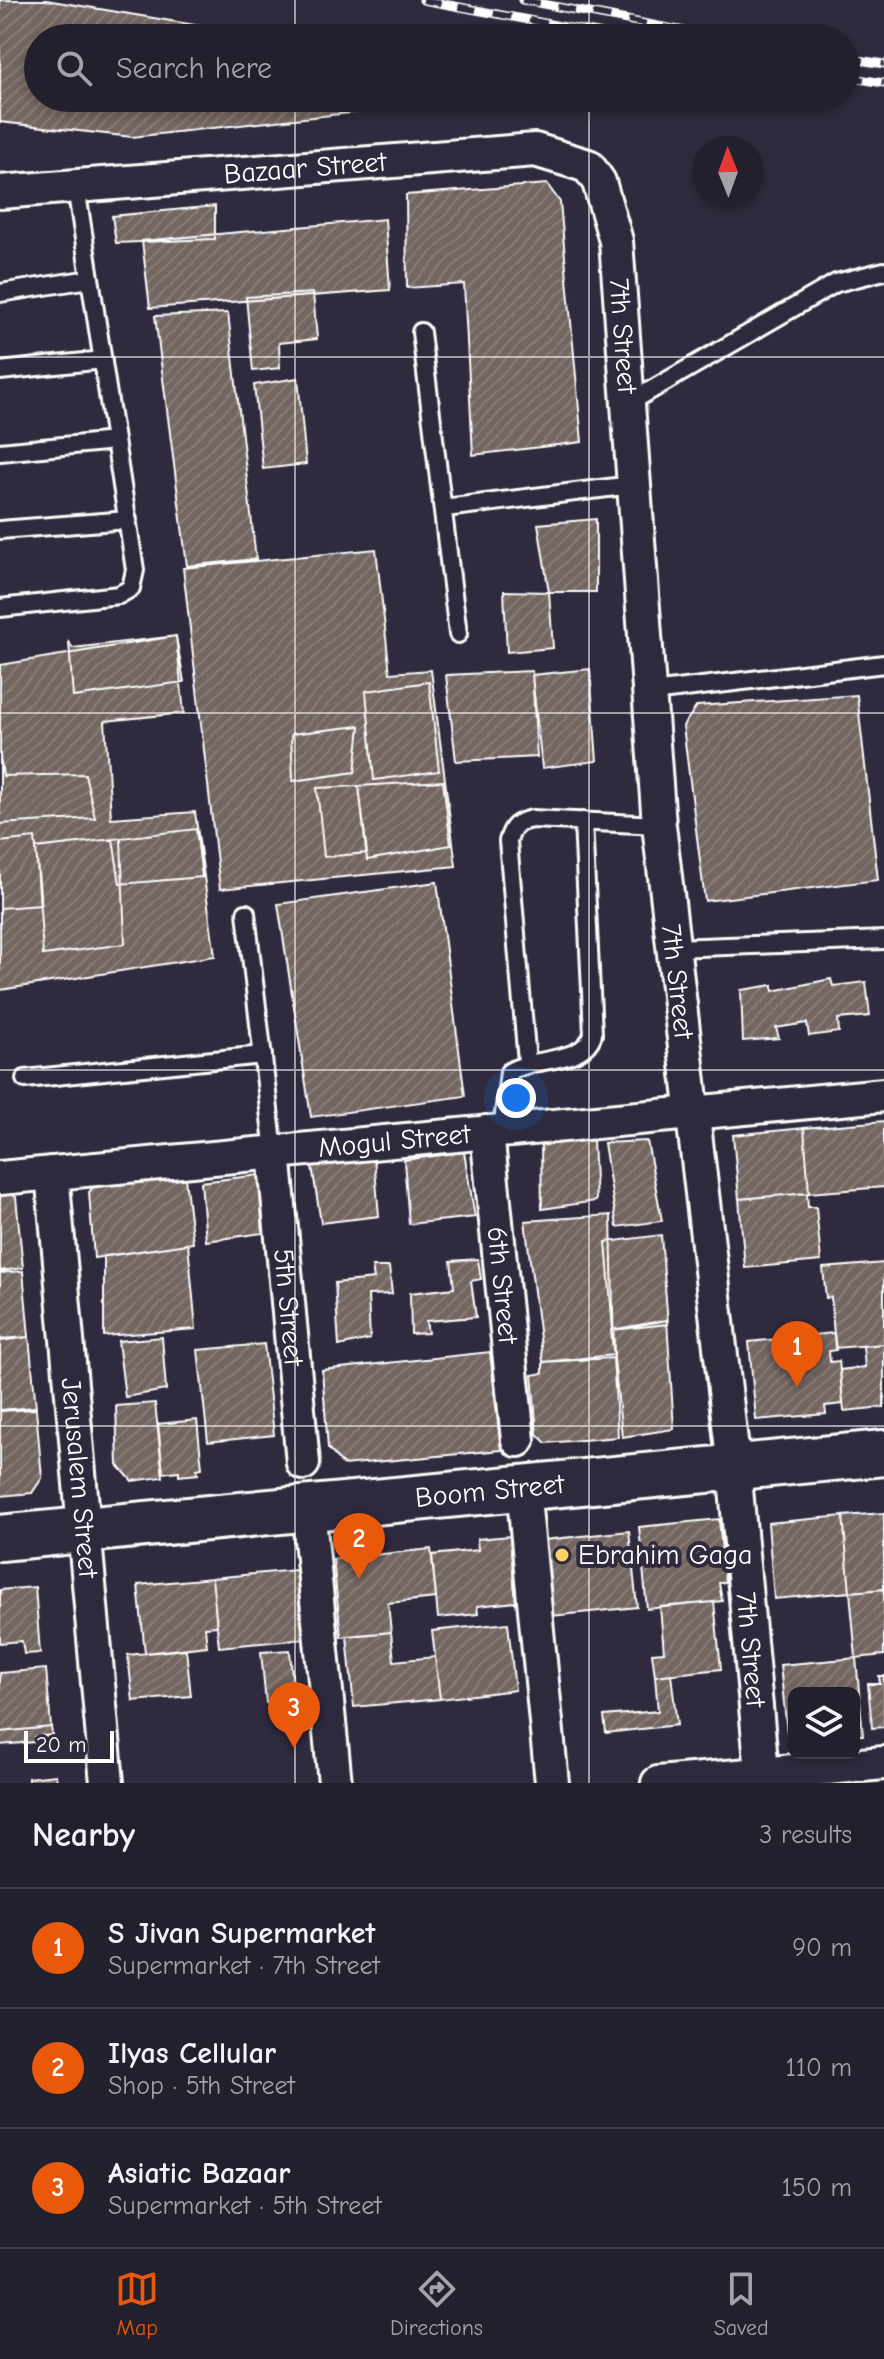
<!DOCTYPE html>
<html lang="en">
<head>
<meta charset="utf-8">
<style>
	:root { --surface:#23202e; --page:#2b2836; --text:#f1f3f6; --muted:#a3a3aa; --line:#403e4a; --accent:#ea580c }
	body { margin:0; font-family:"Comic Neue",sans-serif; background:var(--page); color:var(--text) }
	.controls { position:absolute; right:24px; bottom:24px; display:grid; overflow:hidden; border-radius:12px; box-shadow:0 4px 12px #0003 }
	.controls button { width:72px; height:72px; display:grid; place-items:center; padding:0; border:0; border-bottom:2px solid var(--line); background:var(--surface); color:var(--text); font:40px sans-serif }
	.compass { position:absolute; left:692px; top:136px; width:72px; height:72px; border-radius:50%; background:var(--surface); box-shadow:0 4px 12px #0003; rotate:359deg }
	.scale { position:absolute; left:24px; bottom:20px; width:90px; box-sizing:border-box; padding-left:8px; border:4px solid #fff; border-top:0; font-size:22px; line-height:28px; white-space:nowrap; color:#fff; -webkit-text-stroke:6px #2f2a3d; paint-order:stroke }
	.you { position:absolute; left:516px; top:1098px; width:28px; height:28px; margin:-20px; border:6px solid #fff; border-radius:50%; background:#1a73e8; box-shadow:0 0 0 12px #1a73e833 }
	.badge { display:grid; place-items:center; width:52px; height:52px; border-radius:50%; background:var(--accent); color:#fff; font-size:26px; font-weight:700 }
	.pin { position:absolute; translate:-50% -66px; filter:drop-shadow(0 2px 4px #0008) }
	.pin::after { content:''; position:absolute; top:42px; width:28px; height:24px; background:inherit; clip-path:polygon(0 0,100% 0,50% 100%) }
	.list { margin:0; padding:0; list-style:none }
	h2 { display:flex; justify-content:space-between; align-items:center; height:104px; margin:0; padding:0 32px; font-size:34px }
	h2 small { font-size:26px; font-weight:400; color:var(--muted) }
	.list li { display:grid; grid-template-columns:52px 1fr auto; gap:24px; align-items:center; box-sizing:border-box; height:120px; padding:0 32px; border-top:2px solid var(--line) }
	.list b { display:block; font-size:30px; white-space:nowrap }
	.list p { margin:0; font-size:26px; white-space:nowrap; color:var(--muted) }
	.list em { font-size:26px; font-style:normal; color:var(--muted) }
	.icon { flex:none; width:44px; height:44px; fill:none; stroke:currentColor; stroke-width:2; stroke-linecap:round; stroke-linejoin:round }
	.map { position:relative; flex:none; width:884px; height:1783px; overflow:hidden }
	.search { position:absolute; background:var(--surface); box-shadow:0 4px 12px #0003; left:24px; right:24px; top:24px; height:88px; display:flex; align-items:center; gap:20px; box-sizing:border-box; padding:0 28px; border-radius:44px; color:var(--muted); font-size:30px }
	.sheet { height:464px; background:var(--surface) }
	nav { display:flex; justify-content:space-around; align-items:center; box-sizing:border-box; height:112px; border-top:2px solid var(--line); background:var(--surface); font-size:22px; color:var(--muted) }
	nav a { display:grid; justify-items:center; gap:4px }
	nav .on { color:var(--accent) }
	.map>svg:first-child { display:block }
	.building { fill:url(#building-hatch); stroke:#fff; stroke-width:2 }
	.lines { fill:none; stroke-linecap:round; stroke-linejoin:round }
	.service-casing { stroke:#fff; stroke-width:22 }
	.minor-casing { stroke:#fff; stroke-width:38 }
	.secondary-casing { stroke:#fff; stroke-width:50 }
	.service { stroke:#2f2a3d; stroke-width:16 }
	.minor { stroke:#2f2a3d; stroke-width:32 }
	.secondary { stroke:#2f2a3d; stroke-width:44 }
	.rail-casing { stroke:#fff; stroke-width:9 }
	.rail { stroke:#2f2a3d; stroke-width:6; stroke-dasharray:18; stroke-linecap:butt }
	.grid { fill:none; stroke:#fff; stroke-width:2; stroke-opacity:0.55 }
	.poi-dot { fill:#ffd166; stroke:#2f2a3d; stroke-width:3 }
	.labels { text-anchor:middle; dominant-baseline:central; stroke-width:8; stroke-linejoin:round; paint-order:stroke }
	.street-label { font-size:28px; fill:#fff; stroke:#2f2a3d }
	.poi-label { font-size:28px; fill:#fff; stroke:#2f2a3d; text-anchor:start }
</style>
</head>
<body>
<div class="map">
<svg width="884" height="1783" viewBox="0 0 884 1783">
	<defs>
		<pattern id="building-hatch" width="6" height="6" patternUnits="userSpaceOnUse" patternTransform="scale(2)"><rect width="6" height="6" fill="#736561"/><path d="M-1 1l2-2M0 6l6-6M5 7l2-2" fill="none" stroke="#887c79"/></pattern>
	</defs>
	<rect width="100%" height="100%" fill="#2f2a3d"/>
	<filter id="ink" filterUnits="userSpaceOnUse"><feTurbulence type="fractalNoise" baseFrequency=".0125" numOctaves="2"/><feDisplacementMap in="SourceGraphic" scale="16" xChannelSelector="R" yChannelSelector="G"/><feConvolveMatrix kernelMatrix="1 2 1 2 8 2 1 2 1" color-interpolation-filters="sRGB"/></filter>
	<g filter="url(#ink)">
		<path class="building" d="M0,0H46L273,38H38V98H375L376,110L132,137L0,122Z
			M547,184L560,202L582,442L473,455L464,284L407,288L406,195Z
			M215,206V239L116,243L112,216Z
			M385,219L390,290L150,308L142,241Z
			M313,293L317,339L279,343L280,368L253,371L246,297Z
			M228,313L256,559L187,566L155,316Z
			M298,378L306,464L263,469L254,385Z
			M596,519V592H549L538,524Z
			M376,549L390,673L431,670L456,866L220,889L183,568Z
			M504,591L549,592L553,648L507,652Z
			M176,636L184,682L73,697L69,643L73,648Z
			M176,636L184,713L105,721L111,818L195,812L215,956L0,990V665Z
			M590,669L597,761L542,768L532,675Z
			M532,671L537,757L456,761L446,675Z
			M429,682L439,771L374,780L366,691Z
			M857,695L878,880L705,901L683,726L697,706Z
			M360,726L355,772L293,781L291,734Z
			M0,756L3,776L85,774L95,818L0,824Z
			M443,781L451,845L367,860L359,786Z
			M359,786L367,853L324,857L317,788Z
			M196,829L202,877L120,884L113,839Z
			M35,838L41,905L0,908V842Z
			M121,838L125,944L43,955L36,848Z
			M437,882L465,1096L311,1117L278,904Z
			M831,979L833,986L866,982L870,1016L838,1019L839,1032L809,1036L807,1023L776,1028L779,1038L743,1041L741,990L773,985V991Z
			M884,1121V1187L809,1193L804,1128Z
			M804,1128L809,1193L739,1199L733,1135Z
			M593,1140L596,1201L542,1209L541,1142Z
			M647,1141L662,1221L617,1227L604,1143Z
			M464,1152L475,1217L409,1224L404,1160Z
			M374,1157L379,1216L321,1223L312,1166Z
			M184,1170L193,1243L94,1258L89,1192L101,1178Z
			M259,1175L263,1233L206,1241L201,1182Z
			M0,1188L16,1197L23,1268L0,1271Z
			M807,1193L808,1207H816L821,1261L745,1268L739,1199Z
			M611,1215L614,1355L543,1362L525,1221Z
			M661,1235L668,1324L613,1330L606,1242Z
			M188,1244L196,1329L104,1336V1256Z
			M478,1259L481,1279L471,1281L476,1317L426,1321L428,1333L411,1334L410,1293L454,1288L451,1261Z
			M884,1263V1344L835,1348L831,1297L826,1298L823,1268Z
			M372,1267H389L392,1294L368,1295L370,1339L339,1346L335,1283L374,1279Z
			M23,1271L29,1337L0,1339V1273Z
			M667,1320L674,1429L622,1437L611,1330Z
			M834,1333L836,1350L829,1351L830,1362L839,1361L843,1404L825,1406L826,1414L756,1420L749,1342L788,1338L789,1354L815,1352L813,1335Z
			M29,1337L36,1407L0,1410V1341Z
			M162,1337L166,1390L125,1397L118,1341Z
			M264,1344L274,1435L208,1442L198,1350Z
			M884,1344V1407L844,1411L840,1370L865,1367L863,1346Z
			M490,1352L501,1450L343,1465L328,1448L322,1370Z
			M613,1358L618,1437L546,1443L537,1434L532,1375L543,1373V1362Z
			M155,1403L163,1477L132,1481L118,1465L116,1406Z
			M36,1409L42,1478L32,1493L0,1496V1411Z
			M197,1420L202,1468L197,1469L198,1474L179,1476V1471L163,1473L158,1424Z
			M884,1513V1589L850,1592L843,1516Z
			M843,1516L850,1592L774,1599L768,1523Z
			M719,1519L725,1582L719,1583L722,1601L647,1609L639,1527Z
			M629,1531L637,1607L552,1616L544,1540Z
			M510,1536L516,1602L477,1606L478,1614L438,1618L432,1555L478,1550L477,1539Z
			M431,1549L436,1598L388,1603L391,1632L341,1637L333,1559Z
			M296,1570L303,1639L219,1647L212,1578Z
			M212,1578L217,1626L205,1627L207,1646L145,1653L138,1585Z
			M35,1587L40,1653L24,1654L22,1641L0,1643V1590Z
			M884,1589V1655L856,1658L850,1592Z
			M714,1602L721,1669L655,1676L652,1653L664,1652L660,1607Z
			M508,1623L515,1690L440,1699L432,1631Z
			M391,1632L394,1661L435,1657L440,1699L354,1707L347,1636Z
			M186,1649L191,1696L133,1701L128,1655Z
			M290,1650L294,1701L266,1703L261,1652Z
			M856,1658L863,1735H854V1693H794V1738L787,1732L780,1665Z
			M46,1669L51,1727L0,1732V1673Z
			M671,1674L677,1725L606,1733L604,1716L658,1711L655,1676Z
			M879,1676H884V1727L872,1728L868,1684H880Z
			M51,1727L52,1735L34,1737V1742L0,1745V1732Z
			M56,1775L57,1783H28V1778Z"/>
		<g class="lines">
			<g class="service-casing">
				<path id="service" d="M0,293L90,279
					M421,332L458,634
					M0,371L103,360
					M627,404L836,283L884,271
					M0,452L115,441
					M445,508L632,485
					M0,530L128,520
					M0,608L119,595L131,588L135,570L76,187
					M652,692L884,664
					M246,913L274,1152
					M674,948L884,940
					M527,1062L508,841C512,826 517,822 532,819L659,825
					M25,1079L263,1055
					M502,1131L509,1072C534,1056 583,1065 593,1034L583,821"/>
			</g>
			<g class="minor-casing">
				<g id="minor">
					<path id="s1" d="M0,192L535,150L588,166L599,182L616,241L659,825L734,1467L763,1783"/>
					<path id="s2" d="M487,1132L518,1440"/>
					<path id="s3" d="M274,1152L303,1463"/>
					<path id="s4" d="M52,1173L107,1783"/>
					<path id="s5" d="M0,1178L884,1095"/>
					<path d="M523,1488L552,1783"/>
					<path d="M308,1508L335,1783"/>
					<path d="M658,1783L884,1763"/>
				</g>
			</g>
			<g class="secondary-casing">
				<g id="secondary">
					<path id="s6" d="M0,1538L884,1453"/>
				</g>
			</g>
			<use href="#service" class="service"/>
			<use href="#minor" class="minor"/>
			<use href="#secondary" class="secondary"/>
			<g class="rail-casing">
				<path id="rail" d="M423,0L624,38
					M522,0L721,38
					M846,58L884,64
					M846,77L884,83"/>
			</g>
			<use href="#rail" class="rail"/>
		</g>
	</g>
	<path class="grid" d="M295,0V38M589,0V38M295,98V1783M589,98V1783M0,357H884M0,713H884M0,1070H884M0,1426H884"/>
	<circle class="poi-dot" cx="562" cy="1555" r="8"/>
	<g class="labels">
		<g class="street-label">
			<text stroke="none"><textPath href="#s1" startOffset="306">Bazaar Street</textPath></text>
			<text stroke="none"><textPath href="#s1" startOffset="768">7th Street</textPath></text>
			<text stroke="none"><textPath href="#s1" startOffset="1416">7th Street</textPath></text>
			<text stroke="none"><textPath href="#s5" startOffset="396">Mogul Street</textPath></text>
			<text stroke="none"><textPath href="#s2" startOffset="154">6th Street</textPath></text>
			<text stroke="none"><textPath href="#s3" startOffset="156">5th Street</textPath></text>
			<text stroke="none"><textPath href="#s4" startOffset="306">Jerusalem Street</textPath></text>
			<text stroke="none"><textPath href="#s6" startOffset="492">Boom Street</textPath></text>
			<text stroke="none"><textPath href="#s1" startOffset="2088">7th Street</textPath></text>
		</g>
		<g class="poi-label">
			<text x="578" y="1555">Ebrahim Gaga</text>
		</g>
	</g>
</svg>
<div class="controls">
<button><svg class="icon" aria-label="layers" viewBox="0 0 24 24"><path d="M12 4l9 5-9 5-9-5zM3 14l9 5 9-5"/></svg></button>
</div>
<svg class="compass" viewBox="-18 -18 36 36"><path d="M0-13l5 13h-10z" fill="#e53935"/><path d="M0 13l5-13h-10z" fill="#a3a3aa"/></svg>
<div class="scale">20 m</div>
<div class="you"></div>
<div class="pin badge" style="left:797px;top:1387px">1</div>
<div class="pin badge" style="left:359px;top:1579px">2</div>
<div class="pin badge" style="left:294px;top:1748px">3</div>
<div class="search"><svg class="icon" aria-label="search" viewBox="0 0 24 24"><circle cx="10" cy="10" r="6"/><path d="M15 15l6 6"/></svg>Search here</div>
</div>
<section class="sheet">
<h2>Nearby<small>3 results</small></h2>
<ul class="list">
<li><span class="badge">1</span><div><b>S Jivan Supermarket</b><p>Supermarket · 7th Street</p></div><em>90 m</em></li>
<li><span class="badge">2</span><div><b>Ilyas Cellular</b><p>Shop · 5th Street</p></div><em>110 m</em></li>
<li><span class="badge">3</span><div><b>Asiatic Bazaar</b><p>Supermarket · 5th Street</p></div><em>150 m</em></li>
</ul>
</section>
<nav>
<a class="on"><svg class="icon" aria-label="map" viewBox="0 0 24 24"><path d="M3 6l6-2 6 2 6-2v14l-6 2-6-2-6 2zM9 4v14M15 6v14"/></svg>Map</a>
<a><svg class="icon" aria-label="directions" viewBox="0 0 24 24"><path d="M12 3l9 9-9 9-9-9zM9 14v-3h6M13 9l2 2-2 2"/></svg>Directions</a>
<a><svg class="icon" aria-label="saved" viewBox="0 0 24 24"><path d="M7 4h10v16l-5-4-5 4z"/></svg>Saved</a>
</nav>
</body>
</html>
